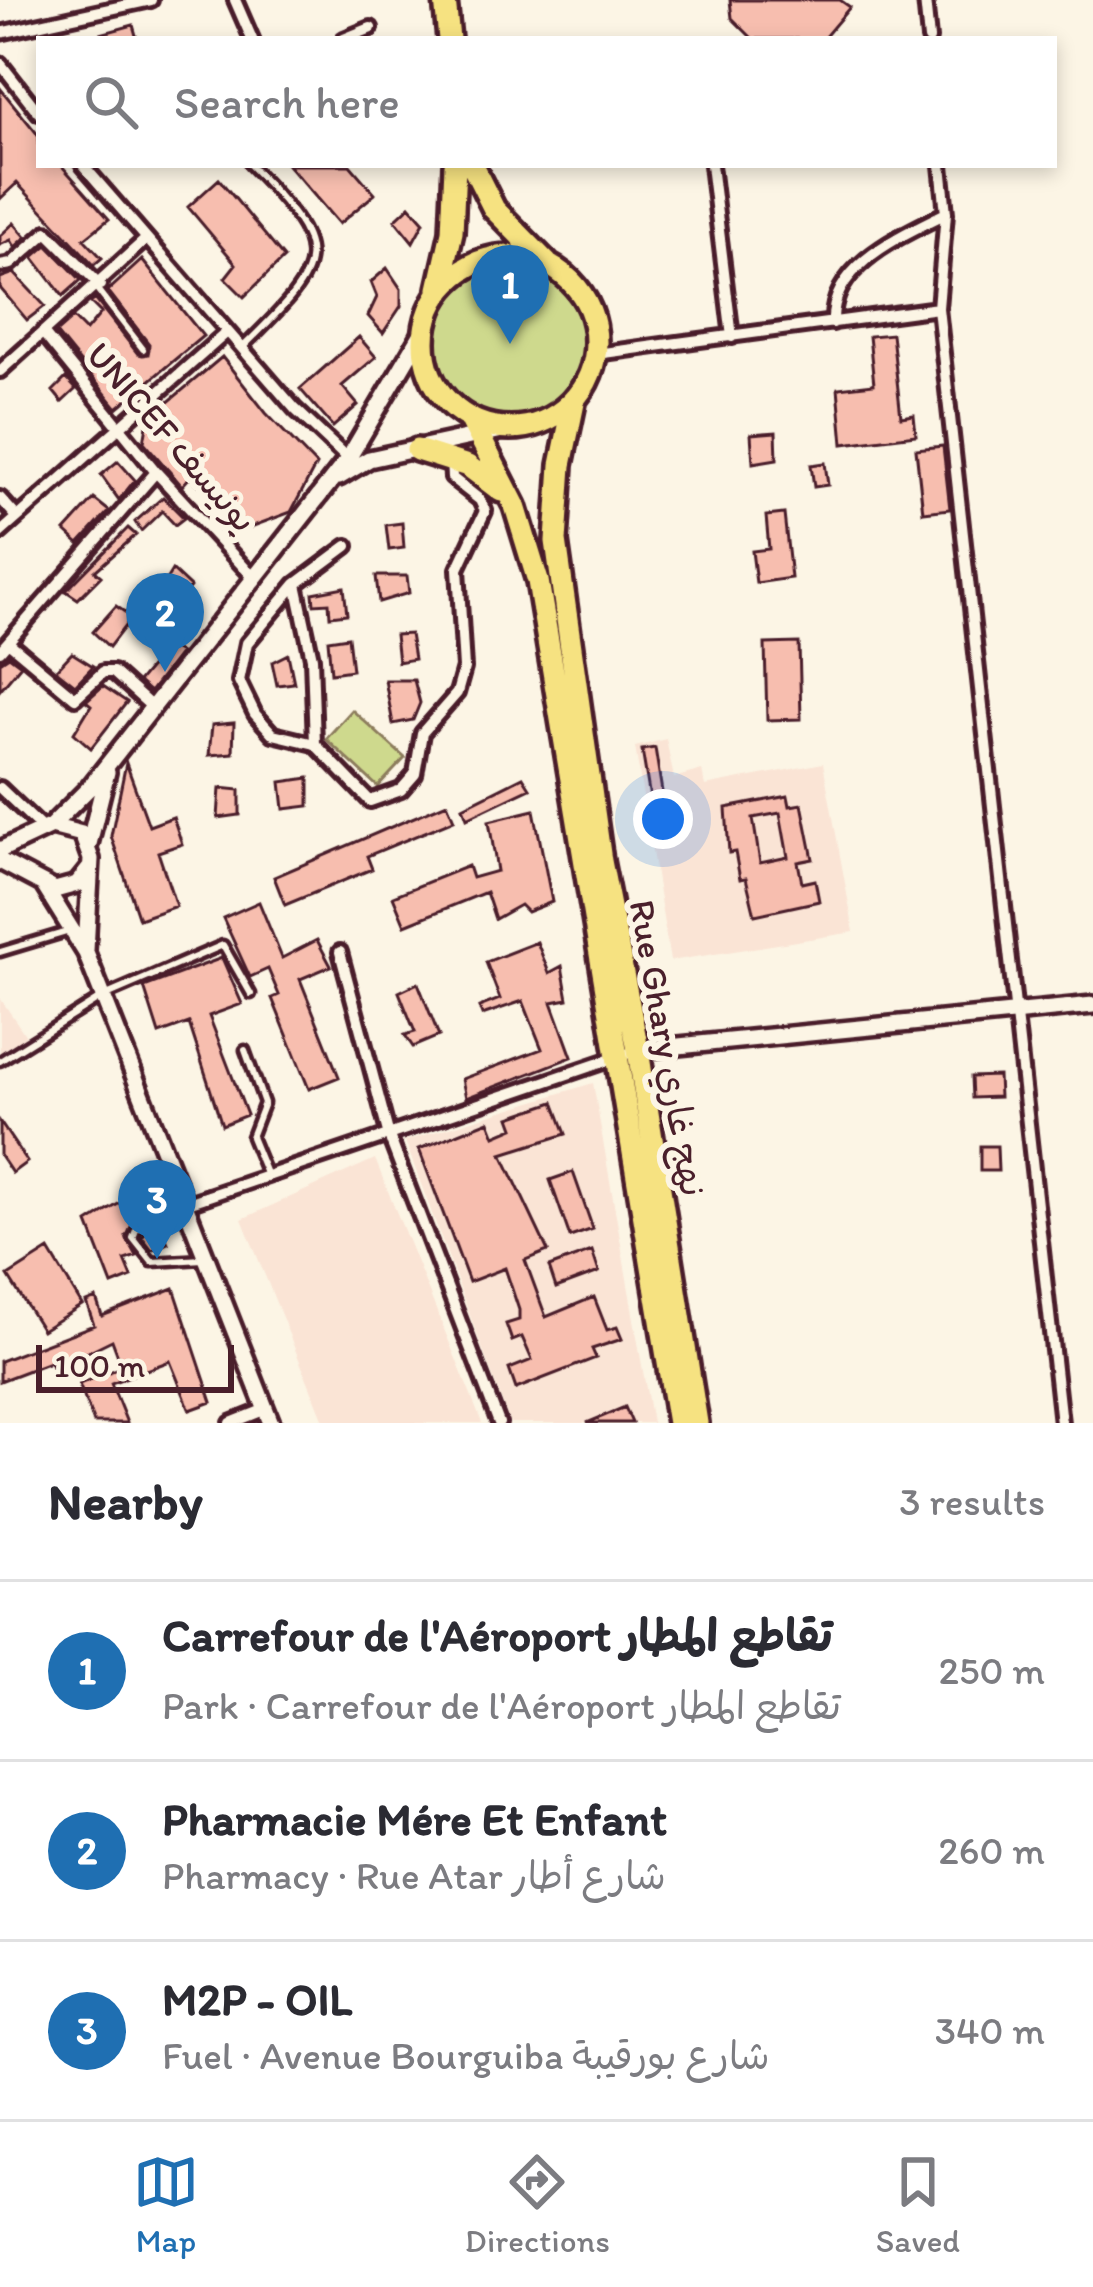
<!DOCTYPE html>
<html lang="en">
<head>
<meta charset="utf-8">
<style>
	:root { --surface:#fff; --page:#f2f2f3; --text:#2b2b33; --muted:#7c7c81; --line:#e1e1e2; --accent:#1f6fb2 }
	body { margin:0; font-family:Itim,"Playpen Sans Arabic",sans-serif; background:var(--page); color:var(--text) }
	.scale { position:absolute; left:36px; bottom:30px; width:198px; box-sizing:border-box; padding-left:12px; border:6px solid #4a1f2b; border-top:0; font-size:33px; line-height:42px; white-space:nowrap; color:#4a1f2b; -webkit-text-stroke:9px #fcf5e5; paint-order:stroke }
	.you { position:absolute; left:663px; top:819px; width:42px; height:42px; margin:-30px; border:9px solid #fff; border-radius:50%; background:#1a73e8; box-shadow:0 0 0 18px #1a73e833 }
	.badge { display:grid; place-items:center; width:78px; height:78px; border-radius:50%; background:var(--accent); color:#fff; font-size:39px; font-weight:700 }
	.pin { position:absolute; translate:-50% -99px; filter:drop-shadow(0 3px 6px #0008) }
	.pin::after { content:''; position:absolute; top:63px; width:42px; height:36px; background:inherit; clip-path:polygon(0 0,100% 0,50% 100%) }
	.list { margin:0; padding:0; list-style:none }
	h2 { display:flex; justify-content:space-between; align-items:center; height:156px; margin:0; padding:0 48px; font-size:51px }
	h2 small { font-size:39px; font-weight:400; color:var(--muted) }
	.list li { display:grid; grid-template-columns:78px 1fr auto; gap:36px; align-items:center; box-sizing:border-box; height:180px; padding:0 48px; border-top:3px solid var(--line) }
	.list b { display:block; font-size:45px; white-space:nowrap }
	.list p { margin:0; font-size:39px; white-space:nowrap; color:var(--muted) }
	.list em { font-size:39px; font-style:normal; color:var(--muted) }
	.icon { flex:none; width:66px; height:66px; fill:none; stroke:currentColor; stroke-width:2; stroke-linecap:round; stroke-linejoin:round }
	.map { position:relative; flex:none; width:1093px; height:1423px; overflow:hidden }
	.search { position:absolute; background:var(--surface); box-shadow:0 6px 18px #0003; left:36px; right:36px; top:36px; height:132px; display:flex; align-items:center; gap:30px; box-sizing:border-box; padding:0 42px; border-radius:0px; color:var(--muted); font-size:45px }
	.sheet { height:696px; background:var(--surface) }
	nav { display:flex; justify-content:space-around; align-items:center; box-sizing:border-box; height:168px; border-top:3px solid var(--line); background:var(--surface); font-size:33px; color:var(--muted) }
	nav a { display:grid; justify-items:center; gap:6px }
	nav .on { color:var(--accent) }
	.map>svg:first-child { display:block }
	.built { fill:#fae4d5 }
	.green { fill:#ced98d; stroke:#8c7c5c; stroke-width:3 }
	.building { fill:#f7beaf; stroke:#4a1f2b; stroke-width:3; fill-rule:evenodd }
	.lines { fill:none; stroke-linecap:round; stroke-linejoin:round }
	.lane-casing { stroke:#4a1f2b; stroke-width:15 }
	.street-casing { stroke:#4a1f2b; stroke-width:20 }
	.secondary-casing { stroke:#4a1f2b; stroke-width:24 }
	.highway-casing { stroke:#4a1f2b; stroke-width:30 }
	.lane { stroke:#fcf5e5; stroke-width:6 }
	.street { stroke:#fcf5e5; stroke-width:10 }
	.secondary { stroke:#fcf5e5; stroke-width:15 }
	.highway { stroke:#f6e281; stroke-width:21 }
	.labels { text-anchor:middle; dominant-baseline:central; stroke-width:12; stroke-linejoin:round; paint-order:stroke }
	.street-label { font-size:36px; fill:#4a1f2b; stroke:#fcf5e5 }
</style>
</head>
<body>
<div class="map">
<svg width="1093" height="1423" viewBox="0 0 1093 1423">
	<rect width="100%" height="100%" fill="#fcf5e5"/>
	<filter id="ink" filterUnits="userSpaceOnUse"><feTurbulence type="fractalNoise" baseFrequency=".00833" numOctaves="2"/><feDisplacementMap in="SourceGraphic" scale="24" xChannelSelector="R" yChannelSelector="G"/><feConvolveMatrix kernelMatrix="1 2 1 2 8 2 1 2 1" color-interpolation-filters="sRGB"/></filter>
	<g filter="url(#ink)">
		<path class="built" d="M666,739L674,778L702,770L705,786L823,763L854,932L670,961L635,747Z
			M0,998L26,1036L0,1053Z
			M593,1083L652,1423H510L405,1141Z
			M375,1159L482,1423H325L242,1219Z"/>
		<path class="green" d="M431 344a79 79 0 1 1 158 0a79 79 0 1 1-158 0Z
			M352,710L405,758L378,787L326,739Z"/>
		<path class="building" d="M730,0H840L850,7L823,39H753L732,18Z
			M133,25L137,39H94L93,36Z
			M0,88L39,136V165H61L109,219L84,239L102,258L94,265L17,183L0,199Z
			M288,165H350L375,194L339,224Z
			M219,179L284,258L244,297L225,278L236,264L188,207Z
			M410,206L424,222L413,242L395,220Z
			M14,223L26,237L15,247L11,240L0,245V236Z
			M47,245L81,280L63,296L33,257Z
			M142,260L203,336L117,408L56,333L73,318L86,331L101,313L91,303L95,299L138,354H148L149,344L108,291Z
			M387,268L401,289V306L383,333L368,316L377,297L371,282Z
			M14,273L45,306L27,320L0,288V278Z
			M892,334L901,417L914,415L916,435L843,444L838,388L874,384L869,336Z
			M359,337L376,357L342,386L358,405L333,427L300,389Z
			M222,357L266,413L316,465L291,512L248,528L190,477L182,486L144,442L148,419Z
			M66,378L76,389L62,402L53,391Z
			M776,432L777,459L753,463L751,434Z
			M943,446L950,509L923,512L916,449Z
			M118,461L135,480L119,500L101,475Z
			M825,463L828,485L814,487L811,465Z
			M163,497L184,518L175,525L162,511L141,531L135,522Z
			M94,499L109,511L79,544L65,531Z
			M784,514L791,578L756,583L752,551L769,549L766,516Z
			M402,523L404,548L389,550L386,525Z
			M128,528L136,535L95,571L101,576L78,599L66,591Z
			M172,570L190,587L167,615L152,603Z
			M376,576H407L409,593L379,602Z
			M344,587L347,614L330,616L329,603L314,604L313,593Z
			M116,606L132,617L109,647L93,632Z
			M410,634L414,659L398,662L395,635Z
			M348,637L352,670L331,673L328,640Z
			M799,643L801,719L767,720L765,644Z
			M168,646L180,653L150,692L138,682Z
			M72,653L93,666L75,685L56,670Z
			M288,654L294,683L277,685L272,662Z
			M9,656L21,665L0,690V662Z
			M385,680H414L420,703L413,720L393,724Z
			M103,686L127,702L91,748L74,733L91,705L86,701Z
			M234,723L233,753L209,755L212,725Z
			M655,748L663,798H650L642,750Z
			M126,763L149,826L173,817L182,844L158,852L176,906L139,919L111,836Z
			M523,777L530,788L467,818L463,807Z
			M309,778V806L284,809L281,782Z
			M220,788L240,790V815L218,818Z
			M788,796L790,806L802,804L813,859L798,862L802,883L815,880L819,901L755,915L746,878L740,879L735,852L729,853L726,808ZM780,813L788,857L760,863L753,818Z
			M447,803L454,820L367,856L372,869L285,905L274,877Z
			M534,810L552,902L527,912L520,905L495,919L486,892L405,925L393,896L468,866L472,878L497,871L489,821Z
			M259,902L282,958L317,940L331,966L300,979L339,1077L309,1089L272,998L279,995L268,969L250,977L223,918Z
			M537,942L549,973L562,966L568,999L552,1002L572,1057L466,1098L462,1079L542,1049L523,1001L482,1015L479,1007L500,999L486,962Z
			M222,958L242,1004L209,1016L247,1115L222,1125L189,1023L159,1034L144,987Z
			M418,983L439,1036L413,1047L405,1035L415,1032L399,992Z
			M998,1076L999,1097L972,1098L971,1077Z
			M554,1102L566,1134L502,1154L548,1251L525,1260L546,1317L594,1297L607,1330L617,1327L622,1339L592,1349L596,1358L516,1389L509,1369L532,1360L522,1337L512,1341L506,1324L519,1320V1310L505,1268L469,1282L419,1149L489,1121L495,1136L514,1128L510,1117Z
			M0,1122L27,1162L12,1173L0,1155Z
			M980,1146H997L998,1171H980Z
			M573,1172L593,1229L570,1237L550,1180Z
			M131,1196L144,1215L126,1236L137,1256L125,1260L132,1277L112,1285L88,1223Z
			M152,1227H161L168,1243L152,1250L142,1237Z
			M49,1250L82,1305L42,1330L8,1276Z
			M592,1251L599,1272L556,1288L549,1267Z
			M174,1288L212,1402L190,1410L170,1361L111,1383L127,1423H94L79,1384L122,1367L112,1340L53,1369L50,1362L0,1381V1361L94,1325L86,1302L96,1298L102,1316Z
			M625,1407L632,1423H587Z"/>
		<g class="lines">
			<g class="lane-casing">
				<path id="lane" d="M96,288L143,349
					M244,346C329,263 334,251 250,165
					M0,952L70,931
					M245,1050L264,1103L251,1137L267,1176
					M0,1061L102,997L223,945L251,994
					M178,1200L136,1230L133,1238L152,1262L203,1259"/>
			</g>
			<g class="street-casing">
				<path id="street" d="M235,0L252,39
					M925,0L929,39
					M0,33L151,0
					M344,39L371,28
					M0,63L39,113
					M83,165L295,409L348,459
					M711,165L732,337
					M941,165L946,213L938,308L1061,1423
					M0,266L11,264L47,232L100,285
					M833,323C830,265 903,235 946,213
					M44,334L156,472L255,579
					M596,354L938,308
					M0,371L145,240
					M0,498L17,517
					M0,533L227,332
					M347,546L296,584L247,643L239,681L255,714L273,734L315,744L370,801L401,790L415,774L422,733L457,693L464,668L458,569L485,511L480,500L452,478L451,460
					M296,584L312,658L315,744
					M8,642L75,698L103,672H113L152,707
					M0,651L156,472
					M0,788L43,829
					M340,952L389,1136L499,1423
					M185,1204L638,1050
					M231,1423L266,1409"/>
			</g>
			<g class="secondary-casing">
				<path id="secondary" d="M339,477L369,459L507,429
					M51,826L90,787L348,459L425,328
					M89,844L107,772
					M0,850L51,826L82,834L91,859L86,950
					M0,861L55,890L77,884L89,869
					M45,887L86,953L271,1423
					M638,1050L1093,1005"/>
			</g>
			<g class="highway-casing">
				<path id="highway" d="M445,0L449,39
					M472,165L494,209L547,263
					M424 342a86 86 0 1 1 172 0a86 86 0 1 1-172 0Z
					M439,289L452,232L455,165
					M575,398L561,465L556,541L601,861L638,1050L697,1423
					M471,420L515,506L538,581L678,1423
					M417,450L468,466L501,491"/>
			</g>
			<use href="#lane" class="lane"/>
			<use href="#street" class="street"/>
			<use href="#secondary" class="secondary"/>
			<use href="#highway" class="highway"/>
		</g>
	</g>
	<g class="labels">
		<g class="street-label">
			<text transform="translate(172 437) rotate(49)">UNICEF يونيسف</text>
			<text transform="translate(668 1048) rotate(80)">Rue Ghary نهج غاري</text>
		</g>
	</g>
</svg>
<div class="scale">100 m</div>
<div class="you"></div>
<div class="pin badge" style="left:510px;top:344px">1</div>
<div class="pin badge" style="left:165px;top:672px">2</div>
<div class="pin badge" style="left:157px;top:1259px">3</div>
<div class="search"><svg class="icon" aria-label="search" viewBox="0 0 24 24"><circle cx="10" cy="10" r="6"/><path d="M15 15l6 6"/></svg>Search here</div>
</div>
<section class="sheet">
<h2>Nearby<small>3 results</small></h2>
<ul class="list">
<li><span class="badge">1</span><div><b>Carrefour de l'Aéroport تقاطع المطار</b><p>Park · Carrefour de l'Aéroport تقاطع المطار</p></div><em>250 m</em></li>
<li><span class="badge">2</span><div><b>Pharmacie Mére Et Enfant</b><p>Pharmacy · Rue Atar شارع أطار</p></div><em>260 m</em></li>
<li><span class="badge">3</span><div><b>M2P - OIL</b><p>Fuel · Avenue Bourguiba شارع بورقيبة</p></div><em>340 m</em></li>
</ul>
</section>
<nav>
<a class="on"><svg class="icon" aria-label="map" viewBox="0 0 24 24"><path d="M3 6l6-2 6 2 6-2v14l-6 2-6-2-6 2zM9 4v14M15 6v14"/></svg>Map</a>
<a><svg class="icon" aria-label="directions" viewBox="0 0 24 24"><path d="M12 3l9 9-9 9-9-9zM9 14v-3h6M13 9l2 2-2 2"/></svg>Directions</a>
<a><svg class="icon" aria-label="saved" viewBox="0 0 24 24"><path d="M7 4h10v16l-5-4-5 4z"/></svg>Saved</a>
</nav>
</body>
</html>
